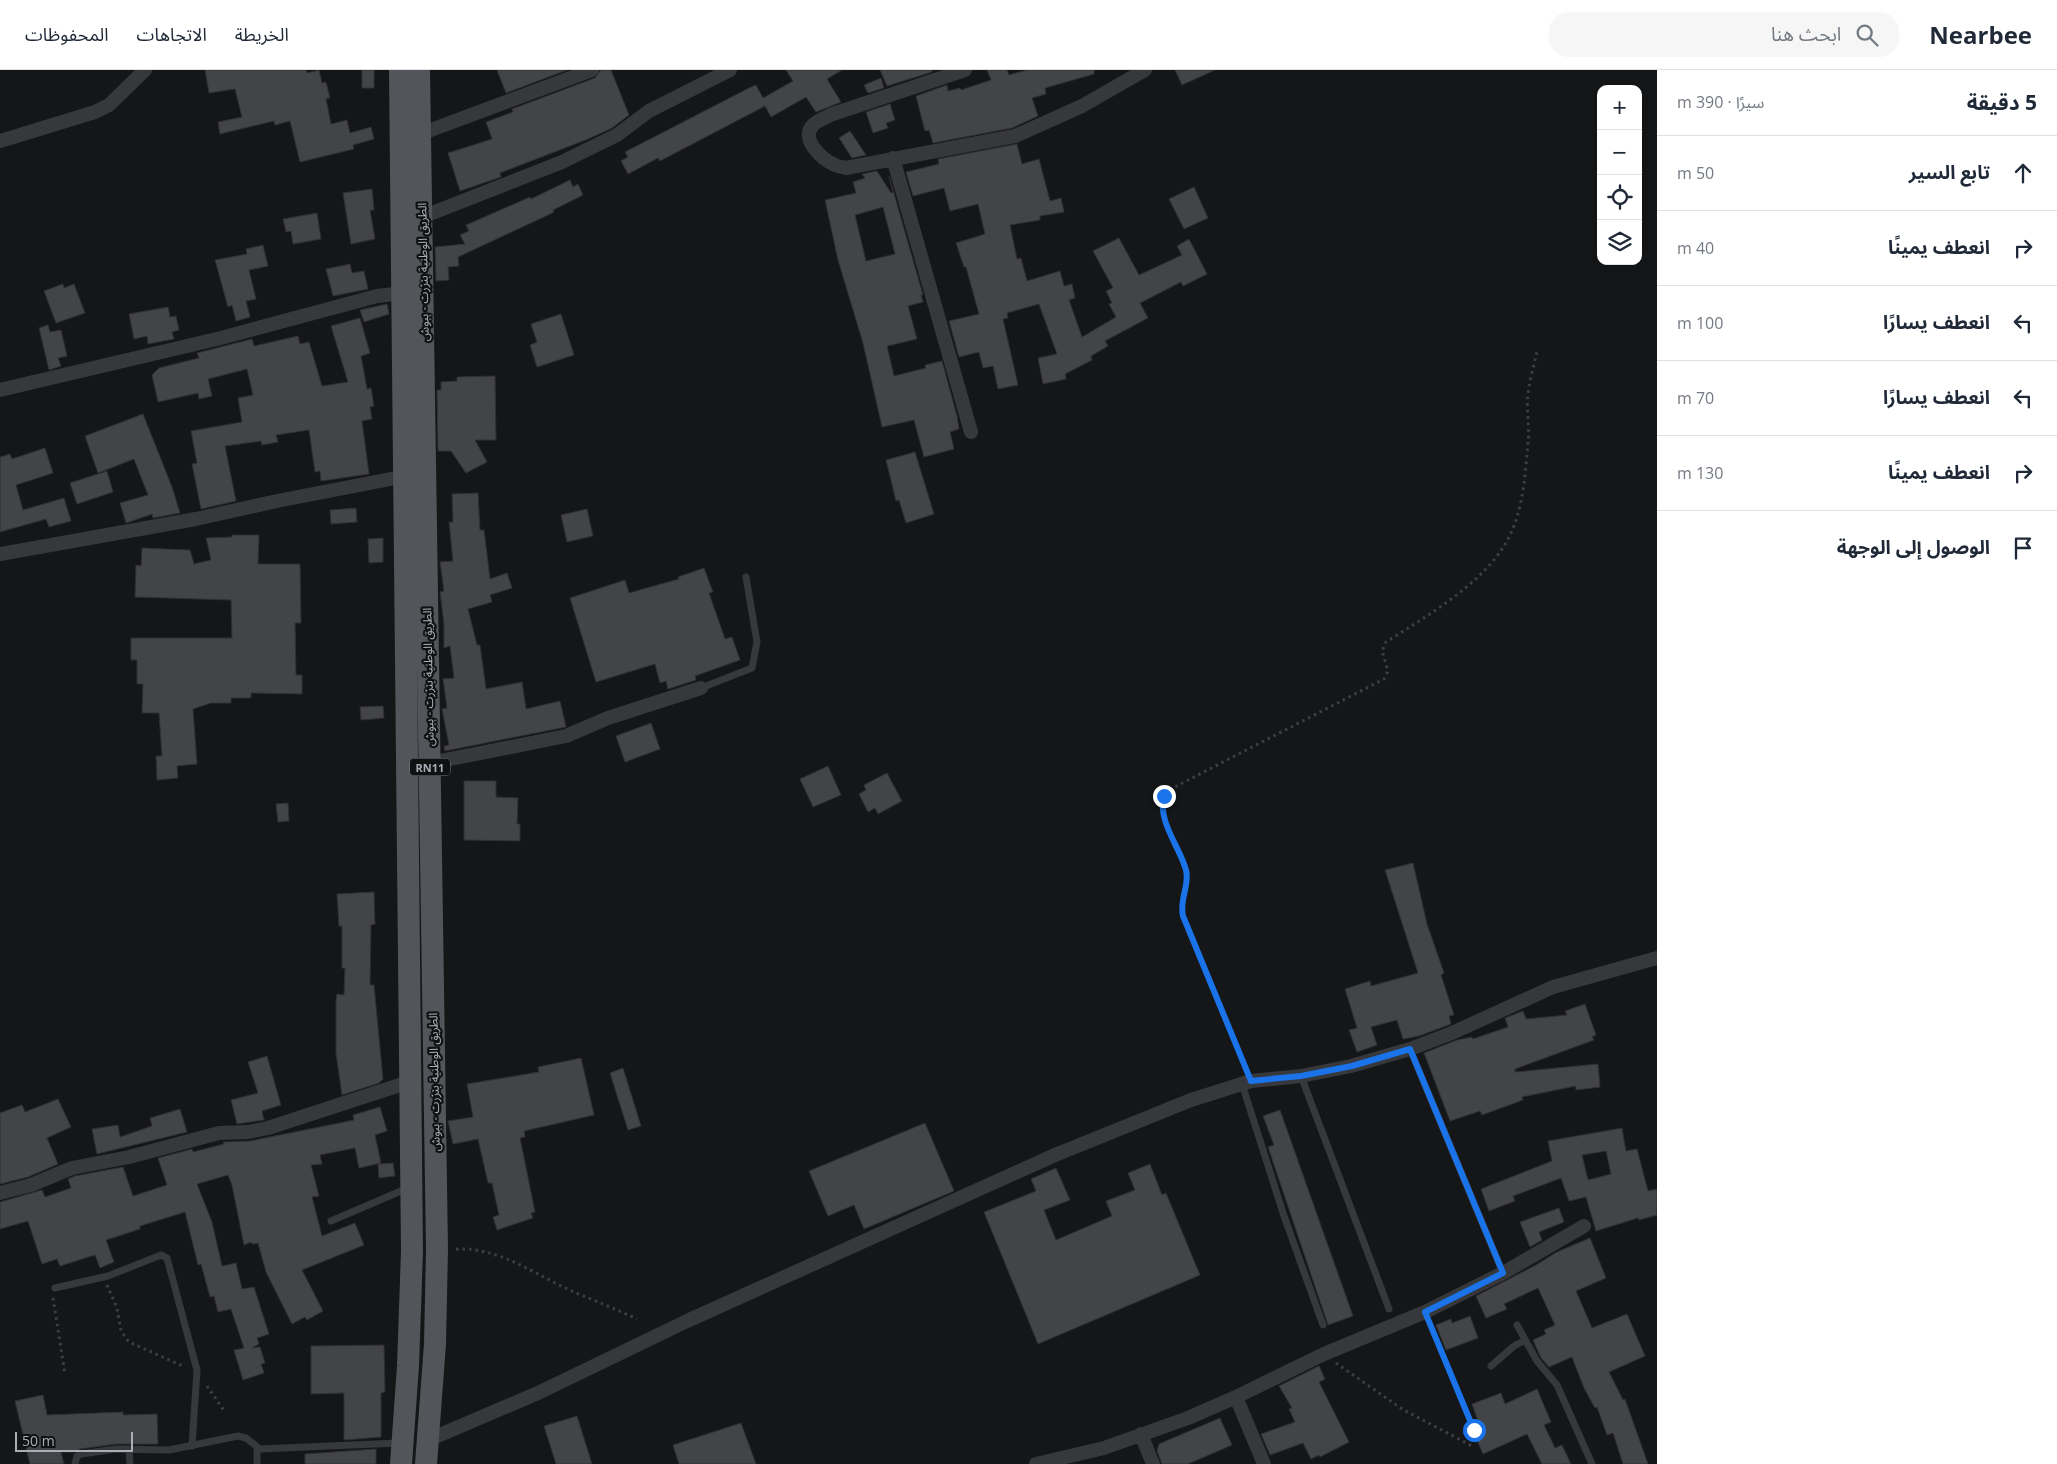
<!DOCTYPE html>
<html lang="ar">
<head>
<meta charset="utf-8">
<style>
	:root { --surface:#fff; --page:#f6f6f7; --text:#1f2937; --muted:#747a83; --line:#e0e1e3 }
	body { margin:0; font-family:"Open Sans","Noto Sans Arabic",sans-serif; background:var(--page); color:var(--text); direction:rtl }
	.controls { position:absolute; right:15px; top:15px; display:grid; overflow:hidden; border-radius:10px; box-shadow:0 2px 12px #0003 }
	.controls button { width:45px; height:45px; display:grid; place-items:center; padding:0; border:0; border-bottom:1px solid var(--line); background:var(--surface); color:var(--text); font:25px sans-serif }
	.scale { position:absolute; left:15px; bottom:12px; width:118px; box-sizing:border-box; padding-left:5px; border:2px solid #a9aeb6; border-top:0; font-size:14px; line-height:18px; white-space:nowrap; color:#a9aeb6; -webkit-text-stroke:4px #101112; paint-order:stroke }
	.stop { position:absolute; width:15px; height:15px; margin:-11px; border:4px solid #1a73e8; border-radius:50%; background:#fff }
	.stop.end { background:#1a73e8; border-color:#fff; box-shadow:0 1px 5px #0008 }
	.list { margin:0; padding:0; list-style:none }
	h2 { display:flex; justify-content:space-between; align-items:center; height:65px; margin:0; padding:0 20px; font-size:21px }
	h2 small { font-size:16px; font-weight:400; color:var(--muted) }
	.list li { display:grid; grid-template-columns:32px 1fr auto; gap:15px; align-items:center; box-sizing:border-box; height:75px; padding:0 20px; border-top:1px solid var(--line) }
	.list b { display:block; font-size:19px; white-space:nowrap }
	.list em { font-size:16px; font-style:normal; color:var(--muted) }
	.icon { flex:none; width:28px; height:28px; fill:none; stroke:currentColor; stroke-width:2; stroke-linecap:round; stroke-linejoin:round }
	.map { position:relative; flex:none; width:1657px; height:1394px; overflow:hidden; direction:ltr }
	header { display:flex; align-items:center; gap:30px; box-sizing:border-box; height:70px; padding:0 25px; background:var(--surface); border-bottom:1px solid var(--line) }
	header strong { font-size:24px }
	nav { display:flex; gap:28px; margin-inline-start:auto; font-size:18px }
	.search { width:350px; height:45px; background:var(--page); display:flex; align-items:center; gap:12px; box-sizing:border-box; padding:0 18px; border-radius:20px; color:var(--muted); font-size:19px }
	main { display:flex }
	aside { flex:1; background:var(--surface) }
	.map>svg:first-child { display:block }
	.building { fill:#434447; stroke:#303033; fill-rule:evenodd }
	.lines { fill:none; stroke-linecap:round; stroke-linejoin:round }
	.path { stroke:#3d3f43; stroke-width:3; stroke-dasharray:2.5 4; stroke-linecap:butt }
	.lane { stroke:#37383c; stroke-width:7 }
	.street { stroke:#37383c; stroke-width:14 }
	.primary { stroke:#53555a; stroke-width:22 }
	.route { stroke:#1a73e8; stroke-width:6 }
	.labels { text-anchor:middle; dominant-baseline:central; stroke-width:4.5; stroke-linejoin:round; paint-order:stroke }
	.shield { fill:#101112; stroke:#7b7f85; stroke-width:1 }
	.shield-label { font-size:11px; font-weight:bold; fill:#a9aeb6 }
	.street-label { font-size:12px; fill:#a9aeb6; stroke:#101112 }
</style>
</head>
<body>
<header>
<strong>Nearbee</strong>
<div class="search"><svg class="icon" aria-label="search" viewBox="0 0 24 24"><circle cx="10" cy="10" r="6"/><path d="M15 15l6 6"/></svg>ابحث هنا</div>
<nav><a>الخريطة</a><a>الاتجاهات</a><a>المحفوظات</a></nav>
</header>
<main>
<aside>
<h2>5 دقيقة<small>سيرًا · 390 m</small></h2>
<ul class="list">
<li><svg class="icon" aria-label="ahead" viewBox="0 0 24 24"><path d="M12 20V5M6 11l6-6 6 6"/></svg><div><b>تابع السير</b></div><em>50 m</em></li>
<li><svg class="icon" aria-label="right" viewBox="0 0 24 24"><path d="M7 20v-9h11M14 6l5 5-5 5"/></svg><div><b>انعطف يمينًا</b></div><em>40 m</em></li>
<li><svg class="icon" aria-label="left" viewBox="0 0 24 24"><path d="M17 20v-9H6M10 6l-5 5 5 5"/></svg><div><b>انعطف يسارًا</b></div><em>100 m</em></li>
<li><svg class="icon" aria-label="left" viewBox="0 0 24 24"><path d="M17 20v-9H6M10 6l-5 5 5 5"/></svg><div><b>انعطف يسارًا</b></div><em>70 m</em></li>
<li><svg class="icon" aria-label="right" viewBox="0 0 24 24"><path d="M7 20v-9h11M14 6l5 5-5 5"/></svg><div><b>انعطف يمينًا</b></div><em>130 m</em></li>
<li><svg class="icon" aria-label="arrive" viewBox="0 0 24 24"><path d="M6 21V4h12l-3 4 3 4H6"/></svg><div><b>الوصول إلى الوجهة</b></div></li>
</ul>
</aside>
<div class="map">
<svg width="1657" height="1394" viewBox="0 0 1657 1394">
	<rect width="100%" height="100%" fill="#151617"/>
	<path class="building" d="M205,0H306L307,3L319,0L322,13L326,12L330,28L326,29L331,54L347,50L350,63L371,57L374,69L353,75L354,79L300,92L290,51L275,55L274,51L220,64L218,52L242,47L235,19L209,23Z
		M362,0H374V18H362Z
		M497,0H567L506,23Z
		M601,0H611L629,45L612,58L588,69L500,103L501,107L460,121L448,83L492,69L486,52L513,42L512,39L595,8Z
		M786,0H842L827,9L841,32L816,42L806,27L771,47L765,36L660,91L658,88L628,104L621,91L628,87L625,82L749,18L756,15L763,28L793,11Z
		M880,0H932V2L887,16Z
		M987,0H1007L1009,5L1027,0H1094V4L1045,18L1046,24L1032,28L1038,46L1012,58L933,73L929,60L925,61L916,26L947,15L948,21L960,18L961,20L991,10Z
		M1175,0H1215L1182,15Z
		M881,8L884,18L868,23L864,15Z
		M890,34L895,50L886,53L888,58L873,63L866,42Z
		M850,61L866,85L852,88L839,68Z
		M1017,74L1022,94L1039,89L1050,131L1061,128L1064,142L1040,146V150L1010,155L1017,189L1021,188L1027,211L1060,201L1064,216L1072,214L1075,228L1069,230L1082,267L1116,247L1109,234L1112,233L1106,221L1113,218L1093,181L1119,168L1139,205L1182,185L1177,176L1189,169L1207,204L1183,216L1181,212L1140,233L1148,248L1105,271L1108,276L1091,286L1092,290L1065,304L1066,309L1043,314L1038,288L1057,284L1039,234L1007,243L1008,248L1003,249L1018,315L998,319L993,296L983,298L979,282L959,287L949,251L979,244L966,197H964L956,173L985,164L978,134L950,141L944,118L913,126L906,102L939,94L938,89Z
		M877,101L891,123L893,122L889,106L923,225H921L923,232L908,236L917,269L887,276L894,306L926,298L925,295L942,291L957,346L959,359L950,362L954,379L924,387L914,350L882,357L863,273L838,190L825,130L856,123L853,112L865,108L862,104ZM883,137L895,184L866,191L855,145Z
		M570,110L573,117L578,114L583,125L553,140L554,142L546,146L458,187L459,196L448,197L449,210L436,211L435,177L465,174L460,165L469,161L466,155L530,127L531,129Z
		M1194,117L1208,148L1184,159L1169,129Z
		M372,119L374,140H370L375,169L351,174L343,123Z
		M317,143L321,169L293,174L291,161L286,162L283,149Z
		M263,175L268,196L249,200L256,229L246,231L250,247L236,251L232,235L228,237L215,190L247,184L246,179Z
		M350,194L352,203L364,201L368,219L333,226L326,199Z
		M63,214L64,218L74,214L85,243L56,253L44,221Z
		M387,234L389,244L364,252L360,240Z
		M168,237L170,247L176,246L179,260L172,262L174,269L148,274L147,266L134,269L129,244Z
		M561,244L574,285L537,297L530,275L537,272L531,254Z
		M360,248L370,283L361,286L367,319L371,318L374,336L370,337L372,349L362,351L369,404L321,411L320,401L315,402L309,360L276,365L278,372L262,375L261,371L225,376L236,431L201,439L192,394L197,393L191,361L242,352L238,328L253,325L247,299L208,309L212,326L199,329L198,323L158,332L152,305L159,298L199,288L197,283L252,269L254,276L298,266L300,274L309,272L322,316L348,312L331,256Z
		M48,255L50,262L61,260L67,286L58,288L61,296L49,300L39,258Z
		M495,306L496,370H475L487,392L466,403L451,381H438L437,320H441V312L457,311V307Z
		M143,344L172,417L180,443L153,448L152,444L126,453L120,433L148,425L134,389L98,403L85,366Z
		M45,378L53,403L16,415L23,440L64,428L71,451L49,457L46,449L0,462V387L10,384L12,389Z
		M915,382L934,444L906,453L899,430L896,431L886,390Z
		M107,401L113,422L77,434L70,413Z
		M478,423L480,460H484L490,509L507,503L512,518L490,525L492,532L468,539L477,575H480L486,619L522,612L526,639L560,631L566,657L445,681L444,676L449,675L442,639L447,638L443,609L454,608L450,576L444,578V554L440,522L444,521L440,492L453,491L449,452H453L452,424Z
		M356,438L357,452L331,454L330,440Z
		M587,439L593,466L567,472L561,445Z
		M232,465H259L258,494H300L301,553H295L296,605H302V624L251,623V628H231V633H211L193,639L197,694L177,696L178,708L157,710L156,686H162L159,643H142L143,614H137V590H131V568H232L231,530L135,527L136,495L141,496L142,478L190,480L194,494L211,490L206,468L232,467Z
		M383,468V492L369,493L368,469Z
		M704,498L713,522L709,523L725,569L732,567L740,590L695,606L696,610L668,619L666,611L660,613L655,594L596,612L570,528L625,510L629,523L679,509L678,507Z
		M383,636L384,648L361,650L360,637Z
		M651,653L660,679L625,692L616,666Z
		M828,696L841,725L813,737L800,709Z
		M887,703L902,731L878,744L875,738L868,742L859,724L866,720L864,715Z
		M464,711H496V727L518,728L517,754H520V771L464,770Z
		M288,733L289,751L278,752L276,734Z
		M1413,793L1427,854L1444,903L1441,905L1454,945L1449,946L1451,954L1419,966L1403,969L1397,950L1371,957L1377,975L1357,982L1349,960L1357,958L1345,919L1370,911L1371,916L1418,903L1385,800Z
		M374,822L375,854L371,855L370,915H374L383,1009L379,1013L342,1025L336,983V931L337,924L344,925L345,898H342V856H339L337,824Z
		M1585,934L1596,965L1592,967L1594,970L1515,999V1002L1598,994L1600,1017L1576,1020V1016L1522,1027L1523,1030L1482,1045L1480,1041L1450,1051L1424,983L1457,970L1472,967L1473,969L1508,957L1505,948L1523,941L1526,949L1567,945L1565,941Z
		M267,986L281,1035L262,1041L264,1050L237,1054L231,1030L258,1023L248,992Z
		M581,988L594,1045L524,1061L525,1067L520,1068L535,1142L531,1143L533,1148L497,1160L493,1147L499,1145L492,1113H488L478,1069L453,1074L448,1051L473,1047L467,1014L539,1002L538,997Z
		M623,998L641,1056L628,1060L610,1003Z
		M58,1029L71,1057L47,1068L58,1094L28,1107L0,1114V1043L22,1035L25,1042Z
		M380,1037L387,1061L375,1065L381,1093L359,1098L355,1078L320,1085L322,1094L311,1095L319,1126L312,1127L322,1166L355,1153L364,1175L302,1200L323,1241L307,1250L305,1247L292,1254L266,1202L258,1173L252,1174L251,1172L244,1175L232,1115L228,1105L197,1114L212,1152L222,1196L236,1193L242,1219L254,1217L269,1264L257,1268L259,1274L252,1278L260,1277L265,1293L261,1294L264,1303L243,1310L234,1280L244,1278L231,1239L218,1242L214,1226L210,1227L201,1194L198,1195L185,1142L140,1156V1159L106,1170L114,1192L100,1198L95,1185L60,1196L57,1189L42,1194L28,1151L0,1159V1132L42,1120L45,1127L71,1118L68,1109L75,1106L123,1097L133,1126L167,1115L158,1088L192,1079L193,1082L224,1074L223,1072L250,1071L354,1050L353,1045Z
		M180,1039L187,1062L97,1084L92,1059L118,1055L120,1067L152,1056L150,1048Z
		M1280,1040L1353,1246L1328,1255L1268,1077L1274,1075L1263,1046Z
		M925,1053L954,1121L864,1159L854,1135L828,1146L809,1101Z
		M1622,1058L1626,1081L1637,1079L1648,1121L1657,1119V1145L1639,1150L1638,1148L1596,1161L1586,1127L1569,1131L1561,1108L1513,1126L1515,1131L1489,1141L1481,1119L1552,1091L1548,1071ZM1606,1081L1611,1104L1588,1110L1582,1085Z
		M393,1093L395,1106L379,1108L378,1094Z
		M1150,1094L1162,1125L1166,1123L1200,1205L1038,1274L984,1142L1036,1121L1031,1109L1056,1098L1070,1130L1044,1140L1056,1170L1112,1146L1106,1131L1135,1120L1128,1103Z
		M1559,1138L1564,1152L1539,1162L1542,1170L1530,1177L1520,1152Z
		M1590,1168L1606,1208L1576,1221L1592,1258L1627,1244L1645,1286L1609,1302L1623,1330L1625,1329L1648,1394H1623L1613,1363L1607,1365L1597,1337L1595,1338L1584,1318L1572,1287L1549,1297L1541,1288L1533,1270L1546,1264L1544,1260L1555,1255L1538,1218L1504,1234L1507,1239L1486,1248L1476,1226L1536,1195L1557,1182Z
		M1470,1246L1478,1268L1446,1280L1436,1255L1451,1249L1452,1253Z
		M384,1275L385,1322L381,1323V1367L344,1370V1323L311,1324V1276Z
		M1319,1296L1325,1309L1319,1312L1349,1372L1320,1387L1319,1385L1311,1389L1303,1373L1270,1385L1261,1364L1295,1352L1289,1339L1292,1338L1279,1316Z
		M1537,1319L1551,1352L1544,1355L1555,1378L1562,1375L1571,1394H1542L1527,1364L1483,1384L1477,1370L1484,1367L1472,1334L1501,1323L1505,1334Z
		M43,1325L47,1345L123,1342V1345L157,1344L158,1374H116L80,1379L74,1382H61L64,1394H30L15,1331Z
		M577,1346L592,1394H556L544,1356Z
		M1220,1348L1232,1375L1188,1394H1162L1157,1381L1159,1374Z
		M741,1353L756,1394H679L673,1375Z
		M376,1379V1394H305V1384Z"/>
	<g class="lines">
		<path class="path" d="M1246,999L1183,846C1179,829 1190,815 1186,799C1179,775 1153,746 1167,721L1384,609L1388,601L1382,581L1386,572C1425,547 1476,518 1502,479C1523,449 1525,407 1528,372C1530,357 1526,341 1528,326C1529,311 1534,296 1537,281
			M456,1179C500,1177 535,1205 574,1222C595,1231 616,1239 637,1249
			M107,1215L117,1238L121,1261L129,1272L185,1297
			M53,1228L65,1304
			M1430,1254L1474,1360
			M1336,1293L1402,1339L1472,1376
			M207,1316L225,1342"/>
		<path class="lane" d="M701,618L752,598L757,572L746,507
			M1410,979L1503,1203
			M1301,1006L1389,1239
			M1242,1014L1284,1146L1323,1255
			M331,1151L408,1118
			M55,1218L108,1206L161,1185L167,1188L197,1300L192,1376
			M1517,1255L1537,1291L1557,1315L1592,1394
			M1491,1296L1514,1276L1525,1270
			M257,1378V1394
			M129,1379L130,1394
			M75,1394L77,1386L81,1384L116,1379L169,1380L238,1366L246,1368L260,1379L399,1373"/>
		<path class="street" d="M965,0L830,45C825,48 817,51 813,55C799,69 823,90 835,95C838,97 843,97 846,98L1015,66L1082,36L1145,0
			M420,64L592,0
			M0,71L95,42L109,35L145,0
			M893,88L971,362
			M422,147L562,92L617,65L649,41L730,0
			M0,320L221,268L377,226L403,223
			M0,484L196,449L277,431L406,406
			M430,693L566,666L608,648L701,618
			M0,1123L31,1115L72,1098L129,1087L219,1063L248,1062L268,1058L409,1012
			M1236,1327L1264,1394
			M1141,1364L1153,1394
			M428,1370L538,1323L687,1251L1055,1085L1191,1030L1251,1011L1301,1006L1351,996L1410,979L1452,963L1553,917L1657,888
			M1036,1394L1104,1378L1188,1348L1236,1327L1324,1284L1425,1242L1503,1203L1584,1156"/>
		<path class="primary" d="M400,0L412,1181L408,1296L401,1394
			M419,0L437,1179L435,1274L426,1394"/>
	</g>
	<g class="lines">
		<path class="route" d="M1164,726C1157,751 1180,777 1186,800C1190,815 1179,830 1183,846L1251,1011L1301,1006L1352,996L1410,979L1503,1203L1425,1242L1474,1360"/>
	</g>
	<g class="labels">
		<rect class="shield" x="410" y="688.5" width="40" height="17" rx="4"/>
		<g class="shield-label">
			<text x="430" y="697">RN11</text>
		</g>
		<g class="street-label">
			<text transform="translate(423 202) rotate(-91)">الطريق الوطنية بنزرت - ببوش</text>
			<text transform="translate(428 607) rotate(-91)">الطريق الوطنية بنزرت - ببوش</text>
			<text transform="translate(434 1012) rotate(-91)">الطريق الوطنية بنزرت - ببوش</text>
		</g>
	</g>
</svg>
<div class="controls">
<button>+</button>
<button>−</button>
<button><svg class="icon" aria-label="locate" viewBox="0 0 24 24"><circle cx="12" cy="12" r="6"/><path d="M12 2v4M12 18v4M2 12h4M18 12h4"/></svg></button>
<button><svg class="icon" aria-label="layers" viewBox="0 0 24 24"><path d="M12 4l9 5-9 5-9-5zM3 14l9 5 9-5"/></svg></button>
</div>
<div class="scale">50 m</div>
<div class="stop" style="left:1474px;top:1360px"></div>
<div class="stop end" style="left:1164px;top:726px"></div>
</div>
</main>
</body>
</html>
